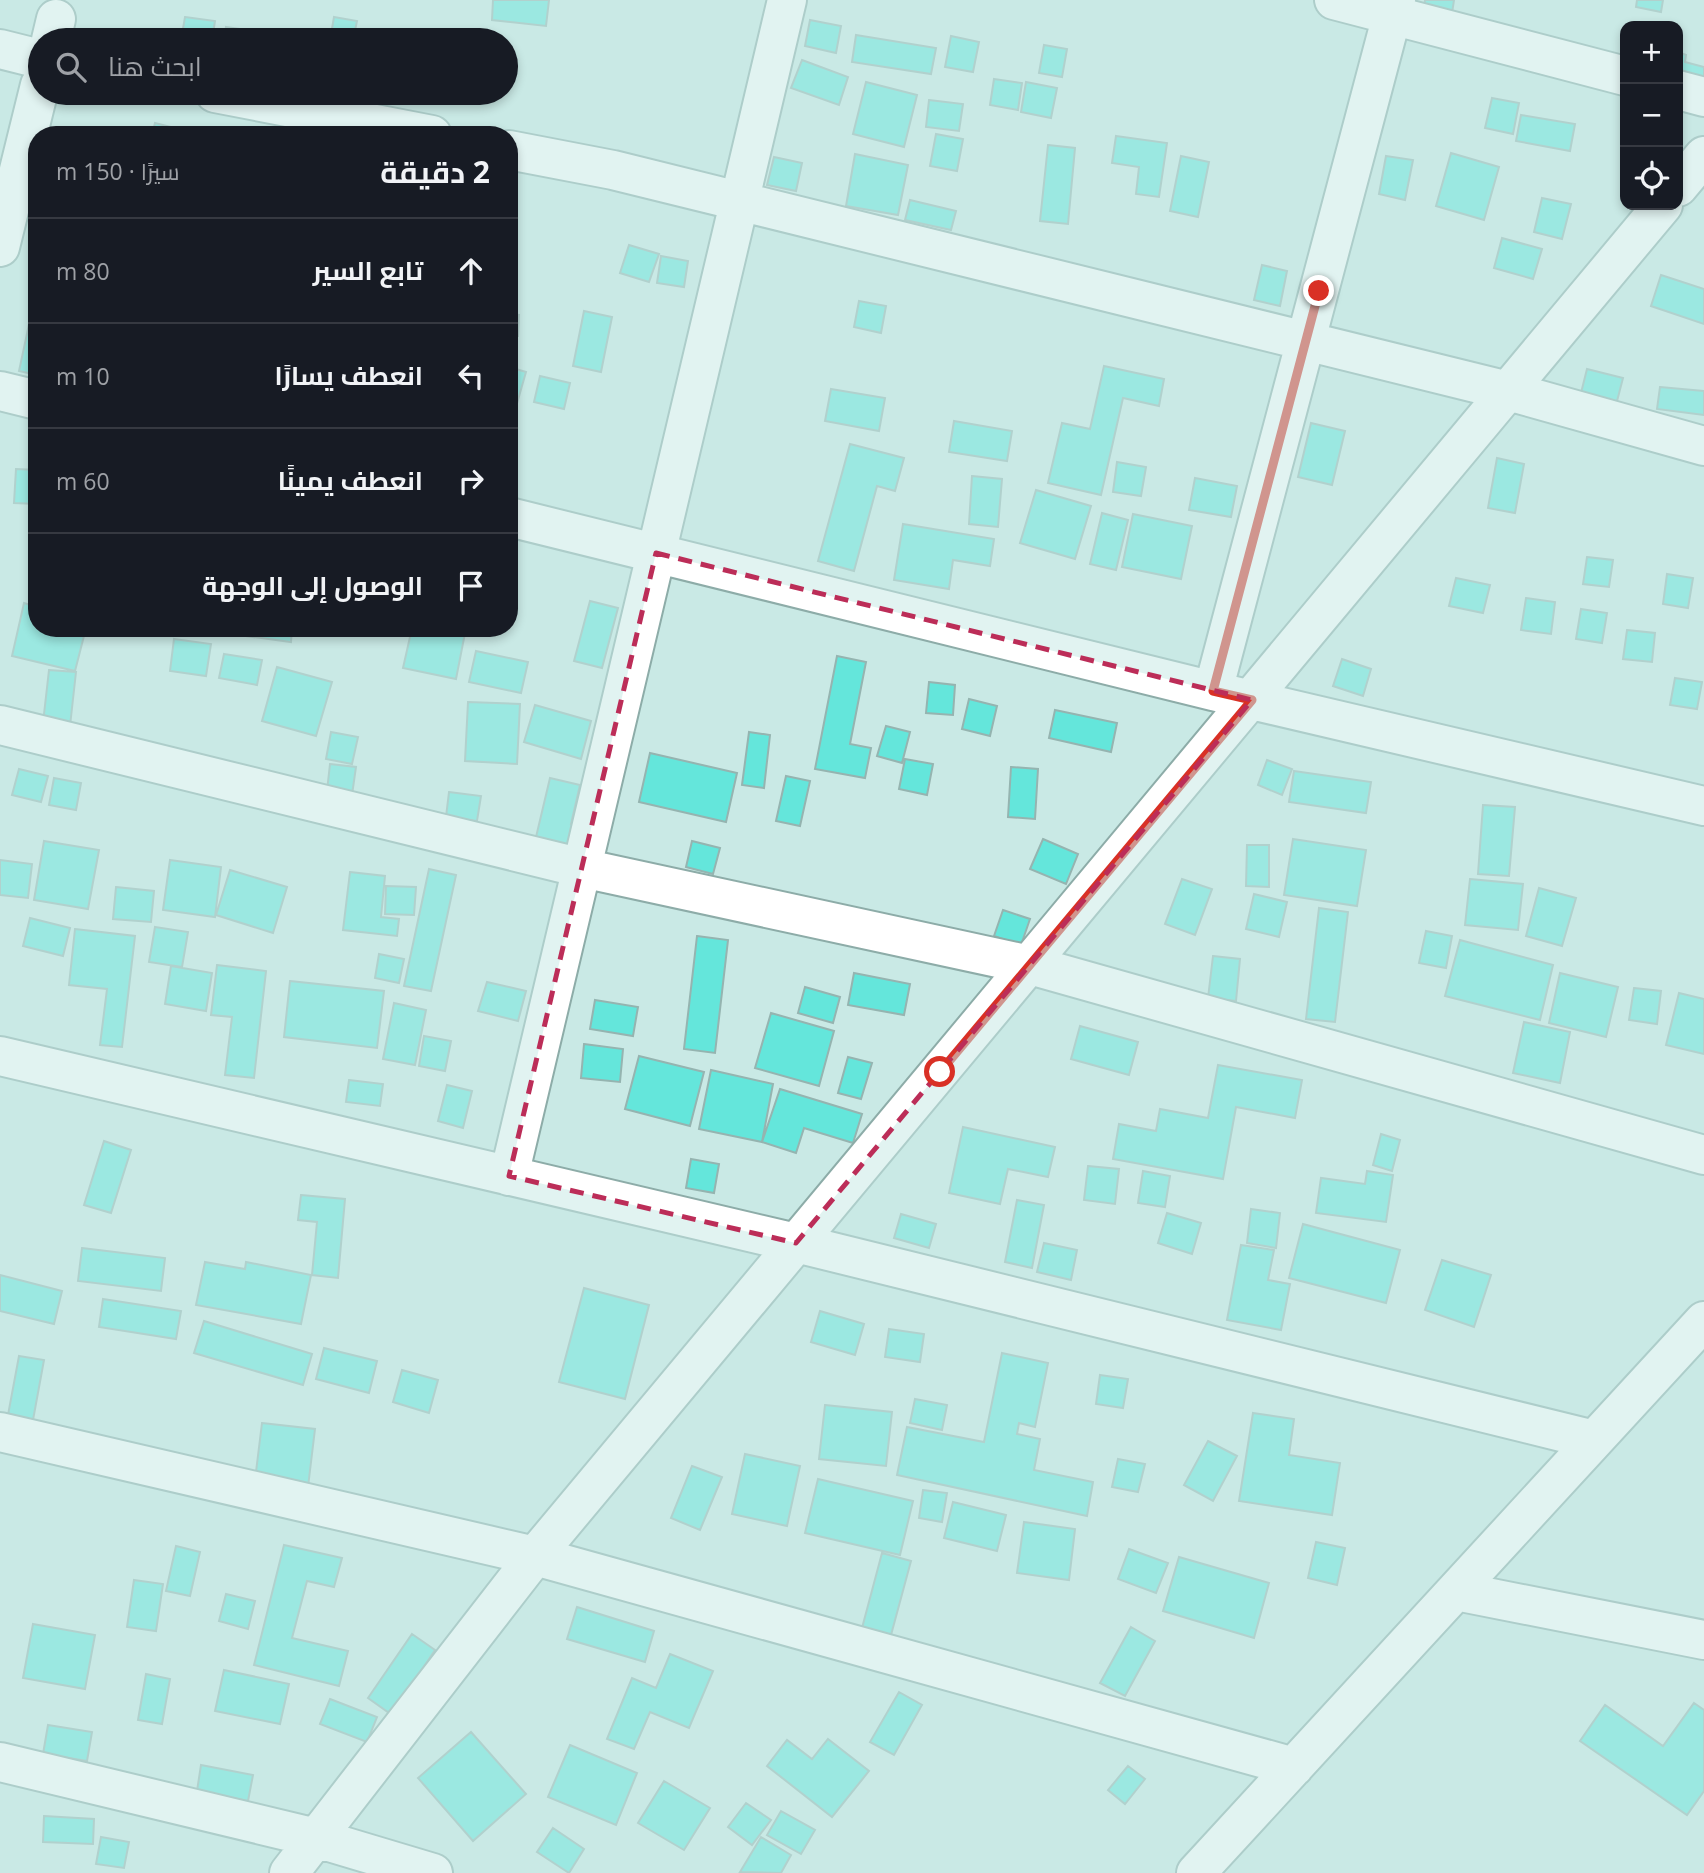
<!DOCTYPE html>
<html lang="ar">
<head>
<meta charset="utf-8">
<style>
	:root { --surface:#171b24; --page:#242831; --text:#f1f3f6; --muted:#9ea1a6; --line:#363941 }
	body { margin:0; font-family:"Open Sans",Cairo,sans-serif; background:var(--page); color:var(--text); direction:rtl }
	.controls { position:absolute; right:21px; top:21px; display:grid; overflow:hidden; border-radius:14px; box-shadow:0 4px 10px #0003 }
	.controls button { width:63px; height:63px; display:grid; place-items:center; padding:0; border:0; border-bottom:2px solid var(--line); background:var(--surface); color:var(--text); font:35px sans-serif }
	.stop { position:absolute; width:21px; height:21px; margin:-16px; border:5px solid #d93025; border-radius:50%; background:#fff }
	.stop.end { background:#d93025; border-color:#fff; box-shadow:0 2px 7px #0008 }
	.list { margin:0; padding:0; list-style:none }
	h2 { display:flex; justify-content:space-between; align-items:center; height:91px; margin:0; padding:0 28px; font-size:30px }
	h2 small { font-size:23px; font-weight:400; color:var(--muted) }
	.list li { display:grid; grid-template-columns:46px 1fr auto; gap:21px; align-items:center; box-sizing:border-box; height:105px; padding:0 28px; border-top:2px solid var(--line) }
	.list b { display:block; font-size:26px; white-space:nowrap }
	.list em { font-size:23px; font-style:normal; color:var(--muted) }
	.icon { flex:none; width:38px; height:38px; fill:none; stroke:currentColor; stroke-width:2; stroke-linecap:round; stroke-linejoin:round }
	.map { position:relative; flex:none; width:1704px; height:1873px; overflow:hidden; direction:ltr }
	.search { position:absolute; background:var(--surface); box-shadow:0 4px 10px #0003; left:28px; top:28px; width:490px; height:77px; display:flex; align-items:center; gap:18px; box-sizing:border-box; padding:0 24px; border-radius:38px; color:var(--muted); font-size:26px }
	.panel { position:absolute; background:var(--surface); box-shadow:0 4px 10px #0003; left:28px; top:126px; width:490px; height:511px; border-radius:28px; direction:rtl }
	.map>svg:first-child { display:block }
	.building { fill:#64e6db; stroke:#95b4b0; stroke-width:2 }
	.lines { fill:none; stroke-linecap:round; stroke-linejoin:round }
	.minor-casing { stroke:#8daca8; stroke-width:42 }
	.minor { stroke:#fff; stroke-width:38 }
	.route { stroke:#d93025; stroke-width:9 }
	.marked { fill:none; stroke:#bc2d58; stroke-width:5; stroke-dasharray:14 9; stroke-linejoin:round }
</style>
</head>
<body>
<div class="map">
<svg width="1704" height="1873" viewBox="0 0 1704 1873">
	<rect width="100%" height="100%" fill="#c9e9e5"/>
	<path class="building" d="M493,0H549L546,26L492,20Z
		M1425,0H1454L1451,20L1423,17Z
		M1637,0H1663L1661,12L1636,7Z
		M185,17L215,21L212,40H181Z
		M334,17L357,21L353,40H330Z
		M810,20L841,26L836,53L805,46Z
		M226,27L255,31L253,40H224Z
		M856,35L936,48L931,74L852,62Z
		M951,36L979,42L973,72L945,67Z
		M1044,45L1067,49L1062,77L1039,73Z
		M1678,52L1686,55L1685,62L1704,67V87L1678,84Z
		M802,60L848,77L839,105L791,88Z
		M994,79L1022,83L1018,110L990,105Z
		M866,82L917,95L904,147L853,134Z
		M1026,82L1057,88L1051,118L1021,112Z
		M1492,98L1519,103L1513,134L1485,128Z
		M929,100L963,104L959,131L926,127Z
		M1521,115L1575,124L1570,151L1516,141Z
		M155,123L202,135H152Z
		M936,134L963,139L957,171L930,166Z
		M1116,136L1167,143L1159,197L1136,194L1139,167L1112,163Z
		M1048,145L1075,148L1068,224L1040,221Z
		M1451,153L1499,167L1484,220L1436,206Z
		M855,154L908,165L898,215L846,206Z
		M1181,156L1209,162L1198,217L1170,211Z
		M1386,156L1413,160L1405,200L1379,194Z
		M774,157L802,163L796,191L767,185Z
		M1542,198L1571,204L1562,239L1534,232Z
		M910,200L956,211L951,230L905,220Z
		M1502,238L1542,249L1533,279L1494,268Z
		M629,245L659,254L649,282L620,273Z
		M661,256L688,261L684,287L657,283Z
		M1262,265L1287,271L1280,306L1254,300Z
		M1661,275L1704,289V324L1651,306Z
		M37,287V375L19,371Z
		M859,301L886,306L881,333L854,327Z
		M584,311L612,317L601,372L573,366Z
		M509,314L519,315L518,336H509Z
		M1104,366L1164,379L1159,406L1123,398L1101,495L1048,483L1062,423L1090,429Z
		M509,367L526,372L512,421H509Z
		M1587,369L1623,378L1616,405L1580,397Z
		M540,376L570,383L564,409L534,402Z
		M1660,387L1704,391V415L1657,409Z
		M831,389L885,398L879,431L825,421Z
		M954,421L1012,431L1007,461L949,452Z
		M1311,423L1345,431L1332,485L1298,477Z
		M850,444L904,458L895,491L877,486L854,571L818,561Z
		M1497,458L1524,464L1515,513L1488,508Z
		M1117,462L1146,467L1141,496L1113,492Z
		M16,469L37,470V504L14,503Z
		M972,476L1002,479L998,527L969,524Z
		M1195,478L1237,486L1231,517L1189,510Z
		M1036,490L1091,506L1075,559L1020,543Z
		M1102,513L1128,520L1116,570L1090,564Z
		M1133,514L1192,526L1181,579L1122,567Z
		M903,524L994,539L990,566L953,560L949,589L894,580Z
		M1587,557L1613,560L1609,587L1583,584Z
		M1667,574L1693,578L1688,608L1663,604Z
		M1456,578L1490,585L1483,613L1449,606Z
		M1526,598L1555,602L1551,634L1521,630Z
		M590,601L618,608L602,668L574,661Z
		M24,603L37,607V628H86L75,671L12,656Z
		M1581,609L1607,613L1602,643L1576,639Z
		M239,628H292L291,642L238,635Z
		M412,628H466L456,679L403,668Z
		M1627,630L1655,633L1652,662L1623,659Z
		M174,639L211,644L206,676L170,671Z
		M476,651L528,662L521,693L469,682Z
		M224,654L262,660L257,685L219,678Z
		M837,656L866,662L850,744L871,748L865,778L815,769Z
		M1342,659L1371,669L1363,696L1333,686Z
		M277,667L332,682L316,736L262,721Z
		M49,670L76,672L70,726L43,723Z
		M1675,678L1702,682L1697,709L1670,705Z
		M929,682L955,685L953,715L926,713Z
		M969,699L997,706L990,736L962,729Z
		M468,702L520,704L517,764L465,761Z
		M535,705L591,721L581,759L524,742Z
		M1055,710L1117,723L1111,752L1049,738Z
		M886,726L910,732L902,763L877,756Z
		M331,732L358,737L352,764L326,759Z
		M749,732L770,735L764,788L742,785Z
		M650,753L737,773L726,822L639,802Z
		M905,759L933,764L927,795L899,789Z
		M1267,760L1292,769L1282,795L1258,785Z
		M330,764L356,767L352,795L327,791Z
		M1011,767L1038,769L1035,819L1008,817Z
		M19,769L48,776L41,802L12,795Z
		M1294,771L1371,782L1366,813L1289,802Z
		M786,776L810,781L800,826L776,821Z
		M54,778L81,783L76,810L49,805Z
		M550,778L580,785L571,824L576,825L569,855L537,847L539,838L536,837Z
		M449,792L481,796L477,821L446,817Z
		M1483,805L1515,807L1509,876L1478,874Z
		M1043,839L1078,854L1066,884L1030,869Z
		M1293,839L1366,850L1357,906L1284,895Z
		M44,841L99,850L88,909L34,900Z
		M692,841L720,848L713,874L686,867Z
		M1247,845H1269V887L1246,886Z
		M0,860L32,864L28,898L0,895Z
		M170,860L221,867L215,917L163,910Z
		M429,869L456,875L431,991L404,986Z
		M230,870L287,887L273,933L216,915Z
		M350,872L385,876L381,917L399,919L397,936L343,930Z
		M1182,879L1212,889L1195,935L1165,924Z
		M1470,879L1523,884L1518,930L1465,925Z
		M386,886L416,887L414,915L385,914Z
		M116,887L154,891L151,922L113,919Z
		M1539,888L1576,898L1562,946L1526,936Z
		M1254,894L1287,902L1279,937L1246,929Z
		M1319,908L1348,912L1335,1022L1306,1019Z
		M1003,910L1030,919L1021,945L994,936Z
		M30,918L70,928L63,956L23,946Z
		M155,927L188,932L182,967L149,962Z
		M75,929L135,936L122,1047L100,1045L107,989L69,985Z
		M1426,931L1452,936L1446,968L1419,963Z
		M697,936L728,940L715,1053L684,1049Z
		M1460,940L1553,965L1540,1020L1445,996Z
		M379,954L404,959L399,983L375,978Z
		M1213,956L1240,959L1236,1001L1208,998Z
		M217,965L266,971L254,1078L225,1075L232,1017L211,1015Z
		M171,966L212,973L206,1011L165,1004Z
		M854,973L910,984L904,1015L848,1005Z
		M1560,973L1618,987L1606,1037L1549,1023Z
		M290,981L384,991L377,1048L284,1037Z
		M487,982L526,991L518,1021L478,1011Z
		M805,987L840,997L833,1023L798,1013Z
		M1634,988L1661,991L1657,1024L1629,1020Z
		M1679,993L1704,999V1054L1666,1045Z
		M595,1000L638,1007L633,1036L590,1029Z
		M394,1003L426,1010L415,1065L383,1059Z
		M771,1013L834,1031L819,1086L755,1068Z
		M1524,1022L1570,1032L1560,1083L1513,1073Z
		M1080,1026L1138,1042L1129,1075L1071,1059Z
		M424,1036L451,1041L445,1071L419,1066Z
		M584,1044L623,1049L620,1082L581,1078Z
		M639,1056L704,1072L690,1126L625,1109Z
		M848,1057L872,1063L861,1099L838,1093Z
		M1218,1065L1302,1080L1295,1118L1236,1107L1223,1179L1113,1159L1119,1124L1156,1131L1160,1109L1208,1118Z
		M711,1070L773,1084L762,1142L699,1129Z
		M349,1080L383,1084L380,1106L346,1102Z
		M447,1085L472,1091L463,1128L438,1121Z
		M780,1089L862,1114L853,1143L804,1128L796,1153L762,1142Z
		M963,1127L1055,1147L1048,1177L1008,1169L1000,1204L949,1193Z
		M1381,1134L1400,1140L1392,1171L1373,1165Z
		M104,1141L131,1150L111,1213L84,1205Z
		M691,1159L719,1164L714,1193L686,1188Z
		M1088,1166L1119,1169L1115,1204L1084,1200Z
		M1143,1171L1170,1176L1165,1207L1138,1203Z
		M1367,1171L1393,1175L1386,1222L1316,1213L1321,1178L1365,1184Z
		M301,1195L345,1199L338,1278L312,1275L317,1222L298,1220Z
		M1017,1200L1044,1205L1032,1268L1005,1262Z
		M1251,1209L1280,1213L1276,1248L1247,1243Z
		M1167,1213L1201,1223L1192,1254L1158,1243Z
		M901,1214L936,1224L929,1248L894,1238Z
		M1303,1224L1400,1250L1386,1303L1289,1278Z
		M1044,1243L1077,1250L1071,1280L1037,1272Z
		M1241,1245L1274,1250L1268,1280L1290,1284L1281,1330L1227,1320Z
		M82,1248L165,1258L161,1291L78,1281Z
		M1442,1260L1491,1275L1474,1327L1425,1310Z
		M205,1262L245,1269L246,1262L311,1275L301,1324L196,1305Z
		M0,1275L62,1291L54,1324L0,1311Z
		M584,1288L649,1305L625,1399L559,1382Z
		M103,1299L181,1311L176,1339L99,1327Z
		M820,1311L864,1324L855,1355L811,1342Z
		M204,1321L312,1354L303,1385L194,1353Z
		M889,1329L924,1334L920,1362L885,1357Z
		M324,1348L377,1361L369,1393L316,1379Z
		M1002,1353L1048,1363L1035,1427L1019,1423L1017,1434L1040,1439L1034,1470L1093,1482L1087,1516L897,1475L907,1427L984,1442Z
		M19,1356L44,1360L33,1420L8,1415Z
		M402,1370L438,1380L429,1413L393,1402Z
		M1100,1375L1128,1379L1123,1408L1096,1404Z
		M915,1399L947,1405L942,1430L910,1423Z
		M825,1405L892,1412L886,1466L819,1459Z
		M1253,1413L1294,1419L1289,1455L1340,1463L1332,1515L1239,1501Z
		M262,1423L315,1429L308,1487L255,1480Z
		M1208,1441L1237,1456L1213,1501L1184,1485Z
		M745,1454L800,1466L787,1526L732,1514Z
		M1118,1459L1145,1464L1138,1492L1112,1487Z
		M692,1466L722,1477L700,1530L671,1518Z
		M818,1479L913,1501L900,1555L805,1533Z
		M923,1490L947,1493L942,1522L919,1518Z
		M953,1502L1006,1515L997,1551L944,1538Z
		M1024,1522L1075,1529L1069,1580L1017,1573Z
		M1316,1542L1345,1548L1337,1585L1308,1578Z
		M284,1545L342,1558L334,1587L307,1581L292,1638L348,1651L339,1686L254,1665Z
		M176,1546L200,1552L190,1596L166,1591Z
		M1129,1549L1168,1563L1156,1593L1118,1579Z
		M882,1553L911,1561L891,1635L862,1628Z
		M1179,1557L1269,1583L1254,1638L1163,1611Z
		M134,1580L163,1584L156,1631L127,1627Z
		M226,1594L255,1601L248,1629L219,1621Z
		M577,1607L654,1631L645,1662L567,1639Z
		M33,1624L95,1635L85,1689L23,1678Z
		M1131,1627L1155,1641L1125,1696L1100,1683Z
		M412,1634L435,1650L392,1715L368,1698Z
		M670,1654L713,1671L689,1728L650,1712L634,1749L607,1739L632,1678L656,1688Z
		M224,1670L289,1684L280,1724L215,1711Z
		M146,1674L170,1679L162,1724L138,1720Z
		M899,1692L922,1705L894,1755L870,1742Z
		M330,1699L377,1717L367,1742L320,1724Z
		M1694,1703L1704,1710V1791L1687,1815L1580,1741L1605,1705L1663,1746Z
		M48,1725L92,1732L87,1761L43,1754Z
		M471,1732L526,1794L473,1841L418,1778Z
		M828,1739L869,1771L832,1817L767,1766L787,1740L812,1759Z
		M570,1745L637,1773L616,1825L548,1797Z
		M201,1765L253,1775L248,1801L197,1791Z
		M1128,1766L1145,1779L1125,1804L1108,1790Z
		M664,1781L710,1808L684,1850L638,1823Z
		M746,1803L771,1820L752,1845L728,1827Z
		M781,1811L815,1830L801,1854L767,1835Z
		M44,1816L94,1819L93,1844L43,1842Z
		M553,1828L584,1849L569,1873L537,1852Z
		M101,1837L129,1842L124,1868L96,1864Z
		M761,1837L791,1855L781,1873L740,1872Z"/>
	<g class="lines">
		<g class="minor-casing">
			<path id="minor" d="M1334,0L1625,76
				M51,40L56,19
				M0,49L40,59
				M1678,90L1704,97
				M215,93L432,135
				M509,150L613,170L1508,391L1704,446
				M1678,187L1704,156
				M0,247L40,85
				M0,391L37,400
				M509,517L1213,691L1704,806
				M1213,691L1396,0
				M0,725L582,868L1030,965L1704,1155
				M0,1056L796,1243L1594,1440
				M509,1176L787,0
				M0,1432L535,1556L1294,1767
				M1456,1591L1704,1640
				M0,1762L316,1838L433,1873
				M289,1873L535,1556L1663,205
				M1196,1873L1704,1321"/>
		</g>
		<use href="#minor" class="minor"/>
	</g>
	<g class="lines">
		<path class="route" d="M940,1072L1252,700L1213,691L1319,291"/>
	</g>
	<path d="M0 0H1704V1873H0ZM656,553L1252,700L796,1243L509,1176Z" fill="#c9e9e5" fill-opacity=".55" fill-rule="evenodd"/>
	<path class="marked" d="M656,553L1252,700L796,1243L509,1176Z"/>
</svg>
<div class="controls">
<button>+</button>
<button>−</button>
<button><svg class="icon" aria-label="locate" viewBox="0 0 24 24"><circle cx="12" cy="12" r="6"/><path d="M12 2v4M12 18v4M2 12h4M18 12h4"/></svg></button>
</div>
<div class="stop" style="left:940px;top:1072px"></div>
<div class="stop end" style="left:1319px;top:291px"></div>
<div class="search"><svg class="icon" aria-label="search" viewBox="0 0 24 24"><circle cx="10" cy="10" r="6"/><path d="M15 15l6 6"/></svg>ابحث هنا</div>
<section class="panel">
<h2>2 دقيقة<small>سيرًا · 150 m</small></h2>
<ul class="list">
<li><svg class="icon" aria-label="ahead" viewBox="0 0 24 24"><path d="M12 20V5M6 11l6-6 6 6"/></svg><div><b>تابع السير</b></div><em>80 m</em></li>
<li><svg class="icon" aria-label="left" viewBox="0 0 24 24"><path d="M17 20v-9H6M10 6l-5 5 5 5"/></svg><div><b>انعطف يسارًا</b></div><em>10 m</em></li>
<li><svg class="icon" aria-label="right" viewBox="0 0 24 24"><path d="M7 20v-9h11M14 6l5 5-5 5"/></svg><div><b>انعطف يمينًا</b></div><em>60 m</em></li>
<li><svg class="icon" aria-label="arrive" viewBox="0 0 24 24"><path d="M6 21V4h12l-3 4 3 4H6"/></svg><div><b>الوصول إلى الوجهة</b></div></li>
</ul>
</section>
</div>
</body>
</html>
